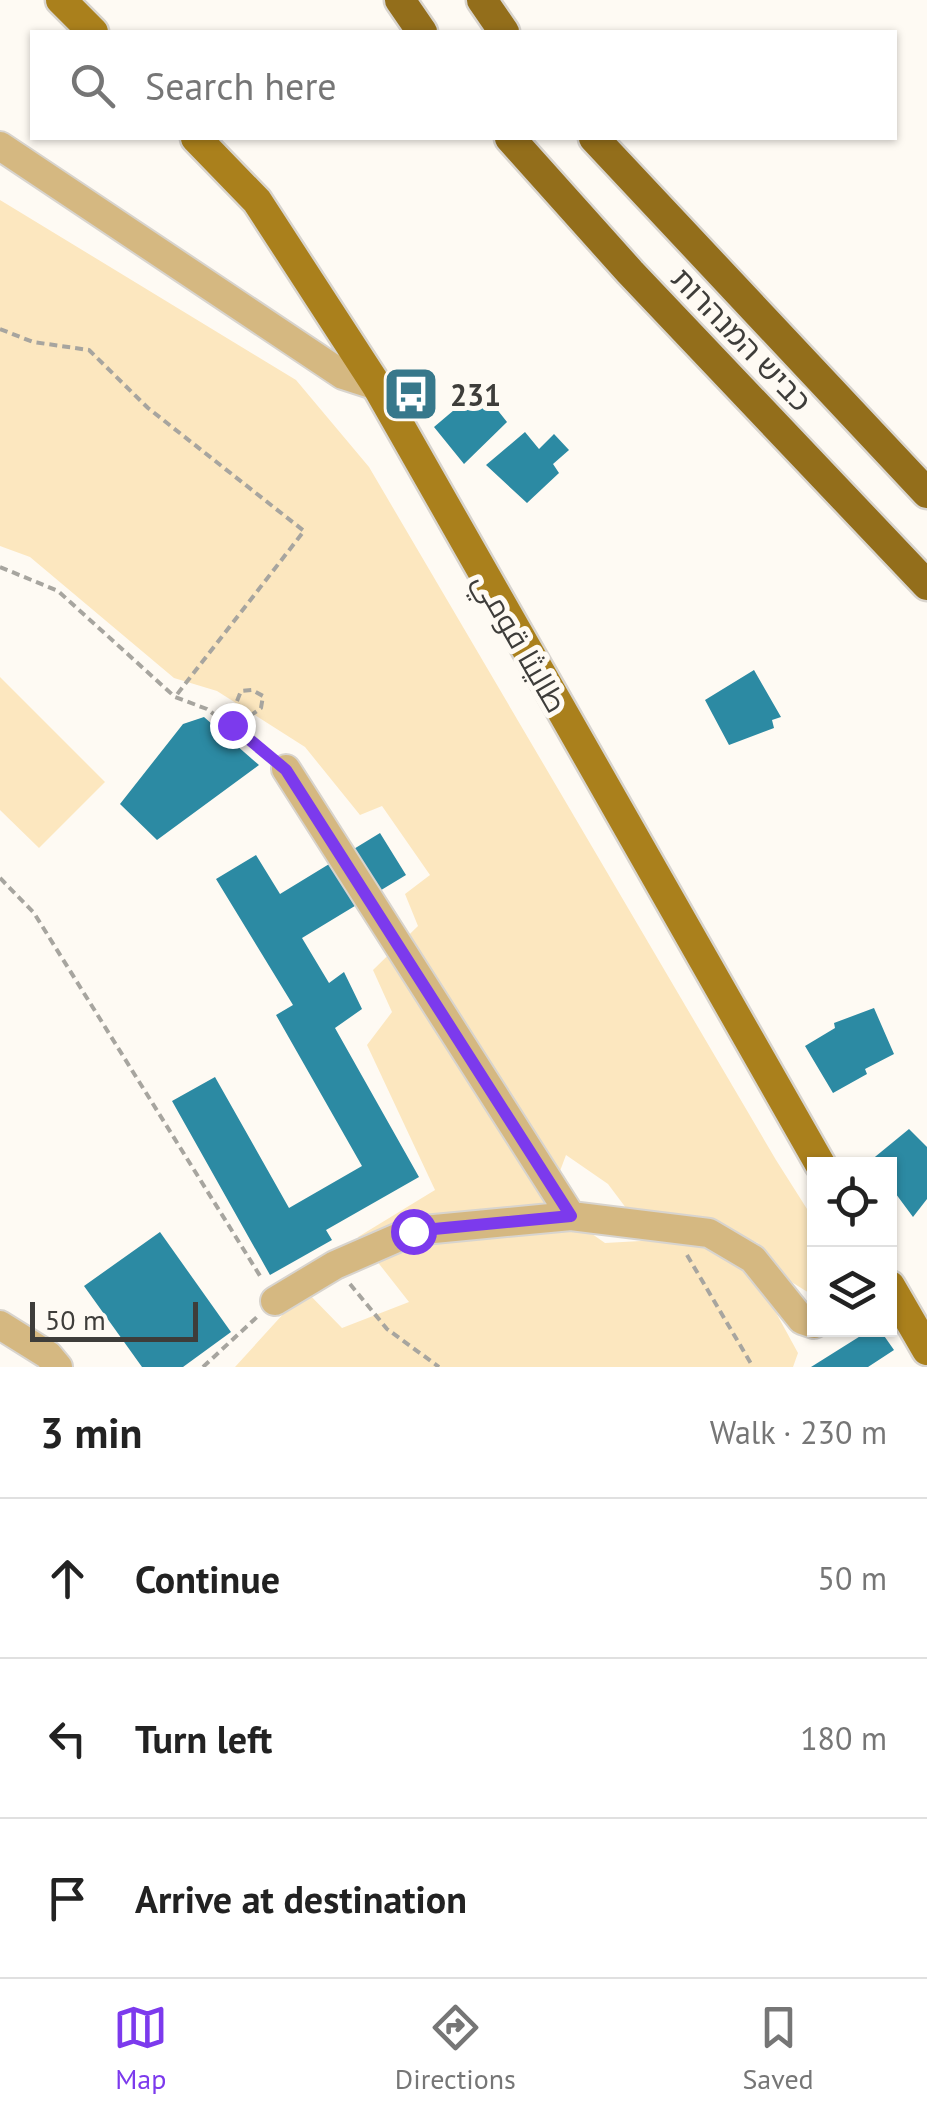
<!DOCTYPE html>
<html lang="en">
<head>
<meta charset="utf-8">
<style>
	:root { --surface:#fff; --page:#f2f2f2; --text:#222; --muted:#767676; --line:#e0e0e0; --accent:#7c3aed }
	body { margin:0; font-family:"PT Sans",Cairo,"Noto Sans Hebrew",sans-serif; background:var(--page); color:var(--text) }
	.controls { position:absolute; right:30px; bottom:30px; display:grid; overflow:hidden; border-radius:0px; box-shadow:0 2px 8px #0004 }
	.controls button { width:90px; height:90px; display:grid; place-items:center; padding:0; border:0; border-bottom:2px solid var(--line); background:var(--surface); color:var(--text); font:50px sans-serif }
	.scale { position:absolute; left:30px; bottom:25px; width:168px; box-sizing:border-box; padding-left:10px; border:5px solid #3e3d3a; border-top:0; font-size:28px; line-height:35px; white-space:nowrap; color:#3e3d3a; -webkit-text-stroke:8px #fefaf3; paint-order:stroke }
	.stop { position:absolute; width:30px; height:30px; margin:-22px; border:8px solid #7c3aed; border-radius:50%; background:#fff }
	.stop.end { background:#7c3aed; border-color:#fff; box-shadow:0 2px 10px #0008 }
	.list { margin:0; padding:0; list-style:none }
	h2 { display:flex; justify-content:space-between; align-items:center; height:130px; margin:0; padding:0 40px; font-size:42px }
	h2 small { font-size:32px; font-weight:400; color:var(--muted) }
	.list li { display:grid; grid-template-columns:65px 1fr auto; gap:30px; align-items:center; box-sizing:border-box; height:160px; padding:0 40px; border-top:2px solid var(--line) }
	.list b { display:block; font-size:38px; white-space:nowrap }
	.list em { font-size:32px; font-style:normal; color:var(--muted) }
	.icon { flex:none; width:55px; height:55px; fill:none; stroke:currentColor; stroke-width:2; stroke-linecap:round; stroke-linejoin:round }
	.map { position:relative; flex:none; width:927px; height:1367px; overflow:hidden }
	.search { position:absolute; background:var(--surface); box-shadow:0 2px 8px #0004; left:30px; right:30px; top:30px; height:110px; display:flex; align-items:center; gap:25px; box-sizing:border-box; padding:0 35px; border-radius:0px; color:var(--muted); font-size:38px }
	.sheet { height:610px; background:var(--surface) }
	nav { display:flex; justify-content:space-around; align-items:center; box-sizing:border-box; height:140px; border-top:2px solid var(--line); background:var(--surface); font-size:28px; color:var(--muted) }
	nav a { display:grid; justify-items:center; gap:5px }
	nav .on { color:var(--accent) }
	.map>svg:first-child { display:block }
	.green { fill:#fce7bf }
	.building { fill:#2c8aa3 }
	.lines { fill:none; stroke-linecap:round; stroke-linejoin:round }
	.minor-casing { stroke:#d8d4ce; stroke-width:32 }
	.major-casing { stroke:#d8d4ce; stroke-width:35 }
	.highway-casing { stroke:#d8d4ce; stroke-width:35 }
	.path { stroke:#a7a59f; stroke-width:4; stroke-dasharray:8 5; stroke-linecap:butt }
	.minor { stroke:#d5b881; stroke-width:28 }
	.major { stroke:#aa801c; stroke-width:30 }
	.highway { stroke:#936e1b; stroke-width:30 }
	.route { stroke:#7c3aed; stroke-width:12 }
	.labels { text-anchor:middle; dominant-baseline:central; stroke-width:10; stroke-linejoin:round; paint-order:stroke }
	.street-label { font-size:30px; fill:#3e3d3a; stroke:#fefaf3 }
	.poi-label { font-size:30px; font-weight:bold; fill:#3e3d3a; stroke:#fefaf3; text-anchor:start }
</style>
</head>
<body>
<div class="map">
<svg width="927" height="1367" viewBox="0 0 927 1367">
	<rect width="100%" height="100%" fill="#fefaf3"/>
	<path class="green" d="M0,200L296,380L369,467L776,1160L814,1220V1296L785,1278L758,1243L707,1221L629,1212L608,1184L566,1155L548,1203L605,1243L694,1238L749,1263L798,1353L793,1367H235L305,1290L342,1328L409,1302L358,1237L435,1190L367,1045L392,1012L373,970L418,926L405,894L430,875L382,806L360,815L305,747L217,691L174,678L30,557L0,546Z
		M0,677L105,782L39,848L0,810Z"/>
	<path class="building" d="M480,388L507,422L464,464L434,427Z
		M525,432L539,449L554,434L569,450L553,464L559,473L527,503L486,465Z
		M754,670L781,717L772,720L774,728L729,745L705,700Z
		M204,717L259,765L157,840L120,804L183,724Z
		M380,833L406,875L302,938L329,983L344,972L362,1009L335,1028L419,1177L326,1230L332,1240L270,1275L172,1101L215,1077L289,1208L362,1166L276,1015L293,1005L216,879L256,855L280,894Z
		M874,1008L894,1054L865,1069L867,1074L833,1093L805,1046L835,1028L834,1023Z
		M909,1129L927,1147V1199L913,1217L890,1186V1164H873L870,1161Z
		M160,1232L231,1332L183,1367H142L84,1286Z
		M870,1330H880L894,1350L868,1367H811Z"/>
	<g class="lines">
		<g class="minor-casing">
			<path id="minor" d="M0,146L343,375L377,386
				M286,769L571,1216
				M275,1301L335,1265L413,1231L571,1216L709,1233L753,1259L802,1320L814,1324
				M0,1325L48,1355L58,1367"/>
		</g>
		<g class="major-casing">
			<path id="major" d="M61,0L93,32
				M196,138L257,201L377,386L820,1164
				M890,1286L927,1350"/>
		</g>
		<g class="highway-casing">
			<path id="highway" d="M400,0L422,32
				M482,0L504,32
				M510,138L630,272L927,585
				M594,138L927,493"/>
		</g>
		<path class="path" d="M0,329L33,342L89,350L148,408L304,531L175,697
			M0,567L58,591L175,697L207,709L267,754
			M231,725L242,712L250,716L261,708L263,696L252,690L241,691L237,701L242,712
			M0,878L34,913L262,1279
			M687,1255L753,1367
			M350,1284L387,1329L439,1367
			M203,1367L257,1317"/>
		<use href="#minor" class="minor"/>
		<use href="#major" class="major"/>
		<use href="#highway" class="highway"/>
	</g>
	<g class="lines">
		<path class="route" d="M232,725L286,770L571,1216L413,1231"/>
	</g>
	<defs>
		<g id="bus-square" transform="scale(2.875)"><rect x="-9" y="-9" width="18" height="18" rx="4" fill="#37788b" stroke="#fefaf3"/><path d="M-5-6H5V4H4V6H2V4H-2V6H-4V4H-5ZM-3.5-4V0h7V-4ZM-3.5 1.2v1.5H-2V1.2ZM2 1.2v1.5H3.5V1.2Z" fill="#fff"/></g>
	</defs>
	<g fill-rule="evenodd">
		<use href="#bus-square" x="411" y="394"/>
	</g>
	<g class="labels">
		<g class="street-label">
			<text transform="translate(742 339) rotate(46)">כביש המנהרות</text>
			<text transform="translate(521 642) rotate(60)">طاليثا قومي</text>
		</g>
		<g class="poi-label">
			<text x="450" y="394">231</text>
		</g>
	</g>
</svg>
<div class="controls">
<button><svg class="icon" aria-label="locate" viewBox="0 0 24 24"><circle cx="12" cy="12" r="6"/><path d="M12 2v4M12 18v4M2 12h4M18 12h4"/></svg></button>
<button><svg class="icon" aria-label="layers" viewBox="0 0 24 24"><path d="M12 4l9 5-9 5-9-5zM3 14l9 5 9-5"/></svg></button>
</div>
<div class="scale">50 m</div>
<div class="stop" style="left:413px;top:1231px"></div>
<div class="stop end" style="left:232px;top:725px"></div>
<div class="search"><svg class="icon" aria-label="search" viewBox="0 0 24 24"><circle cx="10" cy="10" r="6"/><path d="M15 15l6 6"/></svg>Search here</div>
</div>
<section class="sheet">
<h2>3 min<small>Walk · 230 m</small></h2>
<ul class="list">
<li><svg class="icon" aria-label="ahead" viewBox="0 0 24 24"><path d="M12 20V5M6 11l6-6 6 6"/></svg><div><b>Continue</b></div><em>50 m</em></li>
<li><svg class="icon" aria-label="left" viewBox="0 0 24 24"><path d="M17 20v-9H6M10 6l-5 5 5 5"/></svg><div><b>Turn left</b></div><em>180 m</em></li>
<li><svg class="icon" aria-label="arrive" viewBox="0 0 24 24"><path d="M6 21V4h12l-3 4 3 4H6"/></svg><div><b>Arrive at destination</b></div></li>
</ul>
</section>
<nav>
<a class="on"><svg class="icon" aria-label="map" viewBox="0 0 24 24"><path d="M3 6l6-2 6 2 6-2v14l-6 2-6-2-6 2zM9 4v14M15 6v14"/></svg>Map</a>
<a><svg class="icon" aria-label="directions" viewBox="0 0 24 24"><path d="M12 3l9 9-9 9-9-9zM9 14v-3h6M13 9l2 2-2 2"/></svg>Directions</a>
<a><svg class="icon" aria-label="saved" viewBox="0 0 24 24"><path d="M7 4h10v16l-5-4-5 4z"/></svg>Saved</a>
</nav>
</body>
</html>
